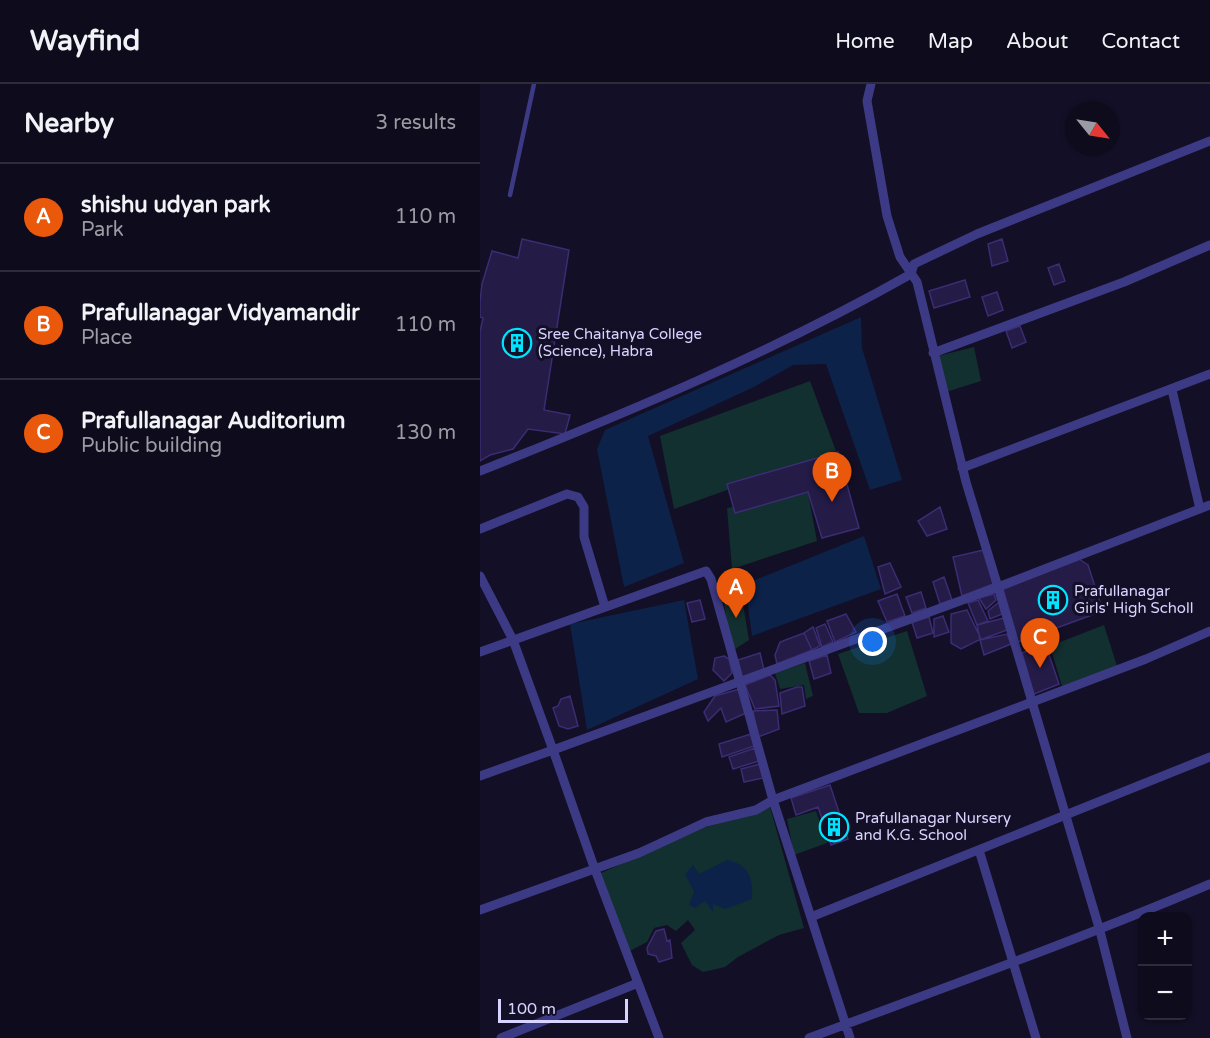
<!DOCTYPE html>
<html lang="en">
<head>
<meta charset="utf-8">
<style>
	:root { --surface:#0e0b1c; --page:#171425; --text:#f1f3f6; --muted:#9b9ba3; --line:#2e2b3b; --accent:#ea580c }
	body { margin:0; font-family:"Varela Round",sans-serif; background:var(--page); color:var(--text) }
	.controls { position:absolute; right:18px; bottom:18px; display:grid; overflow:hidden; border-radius:12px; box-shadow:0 2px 4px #0004 }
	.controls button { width:54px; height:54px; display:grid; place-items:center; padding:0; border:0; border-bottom:2px solid var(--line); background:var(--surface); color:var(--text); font:30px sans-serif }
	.compass { position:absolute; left:586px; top:18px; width:54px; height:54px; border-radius:50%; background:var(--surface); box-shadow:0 2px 4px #0004; rotate:120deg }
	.scale { position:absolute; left:18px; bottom:15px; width:130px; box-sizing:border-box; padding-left:6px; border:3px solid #d9d4ff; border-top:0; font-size:16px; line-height:21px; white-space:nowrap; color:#d9d4ff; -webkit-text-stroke:4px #130f26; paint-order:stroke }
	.you { position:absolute; left:393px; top:558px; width:21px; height:21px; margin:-15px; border:4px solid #fff; border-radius:50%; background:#1a73e8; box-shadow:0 0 0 9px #1a73e833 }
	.badge { display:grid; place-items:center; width:39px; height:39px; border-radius:50%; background:var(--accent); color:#fff; font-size:20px; font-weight:700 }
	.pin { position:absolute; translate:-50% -50px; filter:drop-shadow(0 2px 3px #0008) }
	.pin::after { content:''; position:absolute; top:32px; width:21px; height:18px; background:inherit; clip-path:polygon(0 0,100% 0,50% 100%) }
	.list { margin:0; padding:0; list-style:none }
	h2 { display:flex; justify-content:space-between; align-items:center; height:78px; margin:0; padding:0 24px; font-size:26px }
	h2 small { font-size:20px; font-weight:400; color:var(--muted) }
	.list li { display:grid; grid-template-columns:39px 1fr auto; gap:18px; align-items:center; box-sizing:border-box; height:108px; padding:0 24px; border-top:2px solid var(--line) }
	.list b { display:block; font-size:22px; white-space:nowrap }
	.list p { margin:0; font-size:20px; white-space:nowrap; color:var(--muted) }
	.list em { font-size:20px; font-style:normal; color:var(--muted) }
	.map { position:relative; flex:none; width:730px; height:954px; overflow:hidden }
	header { display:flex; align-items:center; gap:36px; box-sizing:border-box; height:84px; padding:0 30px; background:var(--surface); border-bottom:2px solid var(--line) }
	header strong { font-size:28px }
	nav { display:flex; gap:33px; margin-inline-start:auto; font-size:21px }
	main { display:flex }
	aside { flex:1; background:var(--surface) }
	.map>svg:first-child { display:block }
	.green { fill:#12302f }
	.water { fill:#0c2248 }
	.building { fill:#241b47; stroke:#3b2d73; stroke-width:1.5 }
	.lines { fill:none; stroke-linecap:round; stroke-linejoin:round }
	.service { stroke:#3d3a85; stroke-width:4.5 }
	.minor { stroke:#3d3a85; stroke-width:9 }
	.labels { text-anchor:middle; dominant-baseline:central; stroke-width:6; stroke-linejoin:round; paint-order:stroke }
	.poi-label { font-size:15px; fill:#d9d4ff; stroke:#130f26; text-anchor:start }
</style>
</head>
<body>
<header>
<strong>Wayfind</strong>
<nav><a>Home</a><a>Map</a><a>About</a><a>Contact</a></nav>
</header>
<main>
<aside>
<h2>Nearby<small>3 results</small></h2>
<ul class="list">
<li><span class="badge">A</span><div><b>shishu udyan park</b><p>Park</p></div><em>110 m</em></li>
<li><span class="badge">B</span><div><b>Prafullanagar Vidyamandir</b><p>Place</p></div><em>110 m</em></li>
<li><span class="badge">C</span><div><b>Prafullanagar Auditorium</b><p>Public building</p></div><em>130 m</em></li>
</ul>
</aside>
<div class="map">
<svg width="730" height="954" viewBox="0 0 730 954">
	<rect width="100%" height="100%" fill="#130f26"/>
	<path class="green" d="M494,263L501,297L466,308L458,272Z
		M330,297L356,367L194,425L180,352Z
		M328,409L337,457L252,485L247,424Z
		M260,503L269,556L252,567L243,512Z
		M624,541L637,582L582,602L570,562Z
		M427,547L447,612L407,629H379L358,570Z
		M325,579L333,612L326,615L324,601L300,605L295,589Z
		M290,723L324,844L299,851L258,873L245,883L223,888L212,881L201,859L215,846L208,836L196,847L187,841L174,844L167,858L144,870L114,792L226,743L273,731Z
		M336,727L347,759L314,771L307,735Z"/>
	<path class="water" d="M381,233L382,264L422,396L390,406L346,280L313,281L274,303L168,352L204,479L144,503L117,365L125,346Z
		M384,452L401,505L272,552L265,500Z
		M204,516L218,595L107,646L90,540Z
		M247,776C270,781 273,794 272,815L245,825L233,820V828L225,817L215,824L209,821L214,808L205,790L213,781L219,790Z"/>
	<path class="building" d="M42,155L89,166L64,326L90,331L85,350L48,345L33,365L10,371L0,377V248L3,234L0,233V218L2,200L12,167L38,174Z
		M522,155L528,177L512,182L508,160Z
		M579,180L585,197L574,201L568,184Z
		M485,196L490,213L454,224L449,207Z
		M517,208L523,226L508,232L502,213Z
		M540,242L546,258L532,264L526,247Z
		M358,368L379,444L342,454L328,408L255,429L247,400Z
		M460,423L467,445L447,452L438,437Z
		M504,466L513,500L482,512L473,473Z
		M599,475L608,481L623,527L538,558L523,505Z
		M410,479L421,503L405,510L398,483Z
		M464,493L472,516L460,520L453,498Z
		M441,508L446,524L432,529L426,513Z
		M417,510L425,532L407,538L398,517Z
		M514,510L516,516L506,525L499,514Z
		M220,516L225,535L212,538L207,519Z
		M498,516L508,537L497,541L488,519Z
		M519,518L522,530L510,535L508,527Z
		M487,526L501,555L481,565L471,559V530Z
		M366,530L376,548L355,558L347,537Z
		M463,532L469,548L454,553V535Z
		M449,533L453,549L437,554L432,538Z
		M524,534L527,546L500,556L497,541Z
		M345,540L353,558L342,563L336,544Z
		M333,543L340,562L332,566L324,549Z
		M324,549L332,566L297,580L295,571L300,558Z
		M527,550L531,560L504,571L500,556Z
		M565,559L579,600L554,610L542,569Z
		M280,569L284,586L262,594L258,576Z
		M347,571L351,589L334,595L329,577Z
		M244,572L249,575L252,589L244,597L233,586L235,574Z
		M290,591L295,596L299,622L275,625L265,601Z
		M317,603H322L325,622L302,630L300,609Z
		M260,605L266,629L246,638L241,624L228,637L224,628L235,612Z
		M90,612L98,642L88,645L79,642L73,624L78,622L81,615Z
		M297,626L299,645L278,653L273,627Z
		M271,650L274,662L242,673L239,660Z
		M275,664L279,677L253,685L249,673Z
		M280,680L283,694L264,698L261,685Z
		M350,701L368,755L351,761L338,723L316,731L311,714Z
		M184,845L187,857L190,856L192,874L179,878L176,872L168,870L167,864L176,847Z"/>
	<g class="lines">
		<path class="service" d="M30,111L54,0"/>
		<path class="minor" d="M453,269L644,198L730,161
			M692,306L720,425
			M482,384L730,290
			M0,387C147,329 293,268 431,190L434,180L497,150L730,57
			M0,445L87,410L98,413L104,423V453L125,523
			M0,492L33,556L73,666L518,503L486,398L437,198L420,173L407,132L387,17L391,0
			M0,568L226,487L231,495L293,716L370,954
			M0,692L73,666L114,783L179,954
			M499,766L556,954
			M0,826L159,769L226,738L276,726L293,716L666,575L730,547
			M331,833L730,673
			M21,954L158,899
			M329,954C463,904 598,856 730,800
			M647,954L620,847L518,503L730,421"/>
	</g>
	<defs>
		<g id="building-ring" transform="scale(1.5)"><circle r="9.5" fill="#130f26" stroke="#00e5ff" stroke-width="1.5"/><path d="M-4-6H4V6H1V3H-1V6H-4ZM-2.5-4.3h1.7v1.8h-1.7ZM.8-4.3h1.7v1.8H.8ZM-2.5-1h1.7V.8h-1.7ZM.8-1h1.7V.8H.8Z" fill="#00e5ff"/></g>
	</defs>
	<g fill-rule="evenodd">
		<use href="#building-ring" x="37" y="259"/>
		<use href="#building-ring" x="573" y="516"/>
		<use href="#building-ring" x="354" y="743"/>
	</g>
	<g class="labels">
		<g class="poi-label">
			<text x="58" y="250">Sree Chaitanya College<tspan x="58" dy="17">(Science), Habra</tspan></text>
			<text x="594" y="507">Prafullanagar<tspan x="594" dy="17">Girls' High Scholl</tspan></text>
			<text x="375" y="734">Prafullanagar Nursery<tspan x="375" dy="17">and K.G. School</tspan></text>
		</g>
	</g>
</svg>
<div class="controls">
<button>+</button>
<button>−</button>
</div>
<svg class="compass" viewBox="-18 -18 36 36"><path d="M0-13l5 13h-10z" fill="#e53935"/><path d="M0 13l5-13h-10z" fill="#9b9ba3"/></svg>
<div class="scale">100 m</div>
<div class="you"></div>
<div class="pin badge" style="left:256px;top:534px">A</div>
<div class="pin badge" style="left:352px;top:418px">B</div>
<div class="pin badge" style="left:560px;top:584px">C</div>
</div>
</main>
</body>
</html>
